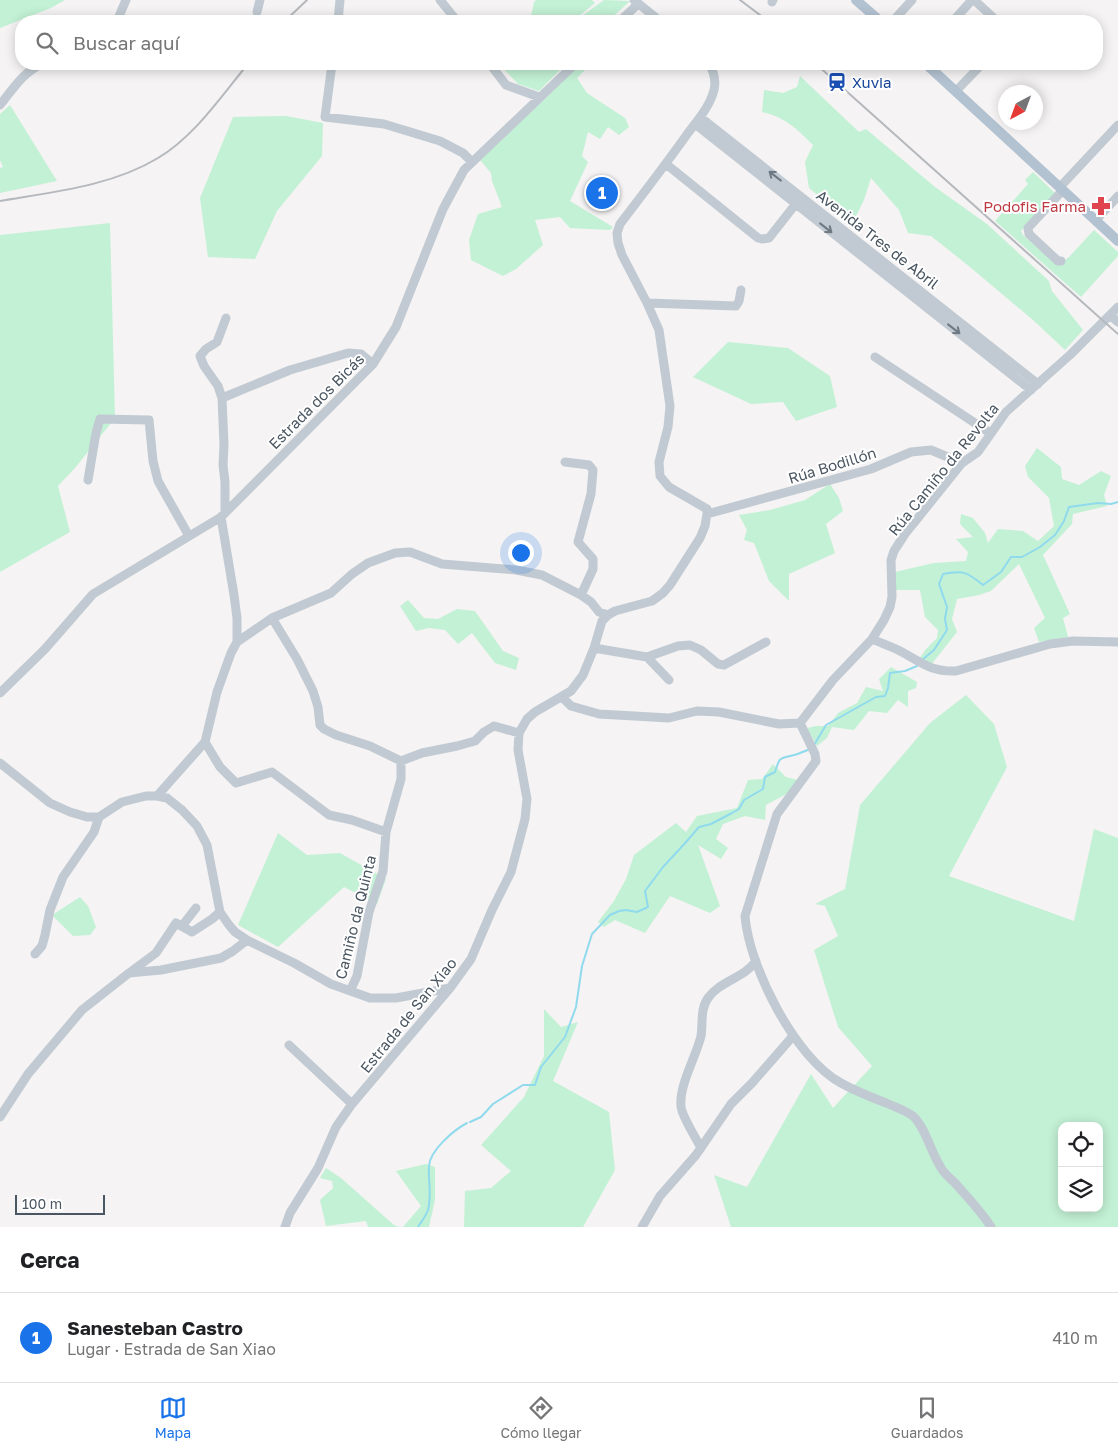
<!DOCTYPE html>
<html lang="es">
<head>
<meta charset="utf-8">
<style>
	:root { --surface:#fff; --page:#f6f6f6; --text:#202124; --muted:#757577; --line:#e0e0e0; --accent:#1a73e8 }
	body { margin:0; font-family:"Golos Text",sans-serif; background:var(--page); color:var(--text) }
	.controls { position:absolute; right:15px; bottom:15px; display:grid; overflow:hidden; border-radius:10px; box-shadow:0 2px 12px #0003 }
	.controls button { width:45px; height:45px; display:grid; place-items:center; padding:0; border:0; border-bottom:1px solid var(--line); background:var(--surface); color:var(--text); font:25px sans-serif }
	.compass { position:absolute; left:998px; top:85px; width:45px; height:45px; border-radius:50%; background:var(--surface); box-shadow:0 2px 12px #0003; rotate:221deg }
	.scale { position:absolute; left:15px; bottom:12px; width:90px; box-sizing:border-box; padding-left:5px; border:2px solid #4a5661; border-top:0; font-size:14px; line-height:18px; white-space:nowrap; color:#4a5661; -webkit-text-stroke:4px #fff; paint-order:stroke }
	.you { position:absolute; left:520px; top:552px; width:18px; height:18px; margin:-12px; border:4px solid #fff; border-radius:50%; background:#1a73e8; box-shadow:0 0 0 8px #1a73e833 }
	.badge { display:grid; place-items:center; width:32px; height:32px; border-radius:50%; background:var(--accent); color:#fff; font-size:16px; font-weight:700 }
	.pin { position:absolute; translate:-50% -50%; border:2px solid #fff; box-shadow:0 1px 5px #0006 }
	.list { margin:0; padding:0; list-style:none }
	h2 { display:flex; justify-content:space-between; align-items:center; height:65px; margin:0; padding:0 20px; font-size:21px }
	h2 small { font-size:16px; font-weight:400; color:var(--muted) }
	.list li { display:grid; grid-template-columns:32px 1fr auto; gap:15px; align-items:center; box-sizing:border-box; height:90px; padding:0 20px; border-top:1px solid var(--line) }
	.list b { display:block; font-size:19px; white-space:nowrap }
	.list p { margin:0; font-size:16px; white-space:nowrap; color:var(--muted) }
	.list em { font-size:16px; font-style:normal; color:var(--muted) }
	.icon { flex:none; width:28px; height:28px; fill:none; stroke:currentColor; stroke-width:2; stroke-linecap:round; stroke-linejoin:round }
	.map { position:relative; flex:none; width:1118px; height:1227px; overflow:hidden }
	.search { position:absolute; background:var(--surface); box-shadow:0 2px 12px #0003; left:15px; right:15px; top:15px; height:55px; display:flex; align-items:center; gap:12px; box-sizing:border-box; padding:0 18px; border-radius:20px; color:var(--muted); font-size:19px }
	.sheet { height:155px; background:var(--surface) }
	nav { display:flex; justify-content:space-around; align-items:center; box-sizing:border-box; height:70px; border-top:1px solid var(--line); background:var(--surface); font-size:14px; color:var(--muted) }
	nav a { display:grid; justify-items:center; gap:2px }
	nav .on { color:var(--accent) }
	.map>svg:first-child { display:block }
	.green { fill:#c3f1d5; fill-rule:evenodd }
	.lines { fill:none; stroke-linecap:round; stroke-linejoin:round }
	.stream { stroke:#90daee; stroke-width:2 }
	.minor { stroke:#c1cad2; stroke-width:9 }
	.major { stroke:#b3c2d1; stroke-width:10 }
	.rail { stroke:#b5b8bd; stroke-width:2 }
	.oneway { stroke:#6e7983 }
	.labels { text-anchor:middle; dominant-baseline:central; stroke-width:4; stroke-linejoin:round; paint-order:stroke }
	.transit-label { font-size:15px; fill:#164399; stroke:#fff; text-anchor:start }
	.health-label { font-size:15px; fill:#be3a42; stroke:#fff; text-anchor:end }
	.street-label { font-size:15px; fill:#4a5661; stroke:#fff }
</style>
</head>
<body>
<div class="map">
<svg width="1118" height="1227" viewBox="0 0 1118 1227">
	<rect width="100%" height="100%" fill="#f5f3f3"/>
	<path class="green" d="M0,0H65L51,8L0,28Z
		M536,0H592L595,3L573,21H530L534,2Z
		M604,0L630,1L608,21H575Z
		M499,64H566L539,91L518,84Z
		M580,64H591L577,78L587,93L625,118L629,127L619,135L608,127L600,139L588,132L582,156L588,162L570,201L613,227L610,230L570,228L560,217L535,220L543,245L516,269L503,276L471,260L469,240L478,214L502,207L492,181L491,173L480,160L510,130L545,99Z
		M800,76L859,132L866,129L935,187L987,224L1049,281L1052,291L1083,330L1065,350L1033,320L970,267L931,236L908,233L899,210L871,178L864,200L852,224L809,188L805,162L813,145C797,129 785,117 762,112L764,90L783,93L797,87Z
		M10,105L57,181L0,193V168L3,167L0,160V114Z
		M286,116L323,123L322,156L277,211L255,259L208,257L200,198L233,117Z
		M1033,172L1056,194L1021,231L1023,235L1058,265L1069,257L1094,230L1118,252V256L1081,297L995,221L1028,184L1025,180Z
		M110,223L115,418L75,468L58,486L70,532L0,572V235Z
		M728,342L788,348L830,376L837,407L796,421L783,402L751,404L693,377Z
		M1037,448L1061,467L1062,479L1079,485L1101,471L1111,476L1104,495L1107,506L1073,514L1072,524L1043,555L1070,614L1063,618L1068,637L1039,642L1034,628L1045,618L1019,564L991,591L979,595L957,599L952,619L957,632L931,665L919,659L926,649L937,638L938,630L925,617L920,590H896L895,572L934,563L966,561L968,552L956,539L973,537L960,524L961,514L973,518L985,533L988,543L998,529L1023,531L1038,541L1054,526L1049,498L1028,477L1025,466Z
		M830,484L839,498L843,511L826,524L835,553L789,574V601L769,581L754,543L744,540L747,530L739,515L770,510L805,500Z
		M408,600L424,618L438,619L457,609L475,611L503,651L519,658L516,670L495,663L472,633L458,644L445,630L429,628L416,631L400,606Z
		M891,667L917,682L916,688L908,691V707L898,700L887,713L869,711L854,730L832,727L827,738L817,746L807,728L816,726H828L838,713L857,703L866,687L883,691L879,679Z
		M966,695L994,724L1007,767L949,876L1074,921L1094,829L1118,838V1227H731L714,1175L747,1187L811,1074L833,1108L872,1066L838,1027L814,950L838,936L825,906L815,904L845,889L860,805L930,723ZM1062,1126H1099V1208H1062Z
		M773,764L786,777L798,780L792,791L766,805L765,820L745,816L723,824L716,839L728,848L721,859L698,845L720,906L710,913L670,896L645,933L615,920L604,927L598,922L614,901L626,879L634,855L676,823L686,832L697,816L737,808L748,780L762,779Z
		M278,833L307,855L340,853L386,879L377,904L344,887L278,947L238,925Z
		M80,897L88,906L96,927L90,935L73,936L52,915Z
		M544,1009L561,1027L578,1022L553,1081L609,1112L615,1170L583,1227H464L465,1191L491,1188L511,1171L481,1145L524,1097L544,1056Z
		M426,1164L435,1167V1200L429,1227H403L421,1206L396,1171Z
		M326,1168L341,1178L394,1225L399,1227H368L366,1221L326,1226L320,1200L333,1188L332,1181L320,1178Z"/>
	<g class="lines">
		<path class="stream" d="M922,660L934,650L947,630L945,619L947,607L939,584L943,574C964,570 967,572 983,585L1001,572L1011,557H1022L1040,547L1055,535L1064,521L1069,507L1098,503L1111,504L1118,502
			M814,745L826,725L876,697L885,696L888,688L890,673L905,671L917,666
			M470,1122L481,1117L493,1104L523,1085H535L541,1067L565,1037L576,1007L582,966L592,934L610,915L619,911L626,910L637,912L648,907L645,891L663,867L687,841L699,827L711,824L732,813L739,809L744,800L763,789L765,777L775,772C780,756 779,759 794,755C799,754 805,751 810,749
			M418,1227C421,1222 426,1216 428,1210C432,1196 428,1180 429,1166C430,1150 454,1130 467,1123"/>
		<path class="minor" d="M440,0L457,21
			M634,0L660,21
			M974,0L997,21
			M772,2L773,0
			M257,12L260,0
			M117,21L126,0
			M338,21L340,0
			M620,21L638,4
			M893,21L912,0
			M953,21L972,0
			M332,64L325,117L384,124L440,141L463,153L472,162
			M490,64L506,85L539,97
			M956,91L982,64
			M0,105C13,89 23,72 42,64
			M700,117L1038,384
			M695,124L1031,390
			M666,164L758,238L762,239L769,238L798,201
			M1060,187L1118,125
			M1096,220L1118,196
			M1061,261H1058L1029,234L1028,228L1063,190
			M647,303L736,306L739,301L741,290
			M1110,315L1118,322
			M875,357L990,433
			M222,398L290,370L348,353L361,354L373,364
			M565,462L589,465L593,470L591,494L578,542L593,559V569L581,595
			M88,480L96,433L100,419L149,420L153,461L158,481L189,536
			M225,512V482L223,465L224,445L222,398L218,386L204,366L200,356L206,349L217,342L226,318
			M707,514L871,469L911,452L931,450L962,463
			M272,618L297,659L313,691L318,707L320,725L324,729L336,735L370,746L401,761L422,753L457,746L475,741L484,732L494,726L519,733
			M872,639C881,643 890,646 898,650C920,661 929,672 956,671L1050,644L1073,641L1118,642
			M237,642L272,618L331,593L352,574L368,563L395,553L410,552L442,564L516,570L542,575L581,595L591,602L599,612L608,615
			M594,648L647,657L678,646L690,645L701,650L718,664L724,665L766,642
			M647,657L669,680
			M0,693L45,649L93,594L221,517L373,364L396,327L443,209L464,170L575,64
			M562,697L571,706L599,714L669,718L697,711L719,712L779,724L800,723
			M205,742L220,767L236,783L272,772L329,815L352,820L386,832
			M0,763L50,803L70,812L87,817H99L122,802L146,796H157L167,798L182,810L197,826L207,845L220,912L229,925L235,932L247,940L294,963L331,984L370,998H396L450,988
			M157,796L205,742L217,692L231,653L237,642V618L234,595L221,517
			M182,926L196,908
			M35,954L42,946L45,935L50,910L63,877L94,832L99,817
			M129,973L161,970L221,958L233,951L247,940
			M350,991L357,976L369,912L383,871L386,832L401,779V761
			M289,1045L352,1104
			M0,1117L28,1074L82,1010L129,973L156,953L176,923L192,932L212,919L220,912
			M701,1148C696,1138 681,1115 681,1106C679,1085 696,1057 701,1036C703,1024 700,1009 708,998C720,981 744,978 756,961
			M285,1227L290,1213L318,1168L336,1127L352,1104L450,988L471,959L492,910L511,872L525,819L527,799L518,750L519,733L527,719L535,712L571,691L583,675L594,648L602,621L608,615L615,611L652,601L663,593L670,585L700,538L705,526L707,514V509L669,487L660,476L659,462L668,427L670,406L662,351L659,330L647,303L622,255L618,243L617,233L620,224C643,194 666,164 688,133C698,120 710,106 714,90C716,81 714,72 709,64
			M642,1227L660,1196L696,1155L731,1104L752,1083L793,1036
			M991,1227C981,1211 968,1198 955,1183C950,1178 943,1173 940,1166C931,1152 925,1127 913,1116C905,1110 895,1107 886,1103C871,1097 855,1091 841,1083C795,1058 749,967 745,916L777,814L816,761L815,754L800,723L833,680L872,639L884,620L890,607L892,597L891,560L894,551L905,534L962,463L978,452L1006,412L1071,354L1118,307"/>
		<path class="major" d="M856,0L880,21
			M926,64L1118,241"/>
		<path class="rail" d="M740,0L768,21
			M285,21L307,0
			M816,64L1118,334
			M0,201C53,192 112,186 158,158C195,136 221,96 248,64"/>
	</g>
	<defs><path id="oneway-shaft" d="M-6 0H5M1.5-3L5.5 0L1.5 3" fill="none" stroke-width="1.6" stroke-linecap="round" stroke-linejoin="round" transform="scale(1.25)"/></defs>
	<g class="oneway">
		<use href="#oneway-shaft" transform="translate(775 176) rotate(-142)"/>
		<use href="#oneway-shaft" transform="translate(826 228) rotate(38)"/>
		<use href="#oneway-shaft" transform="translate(954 329) rotate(38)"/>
	</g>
	<defs>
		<g id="station-bare" transform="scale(1.5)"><path d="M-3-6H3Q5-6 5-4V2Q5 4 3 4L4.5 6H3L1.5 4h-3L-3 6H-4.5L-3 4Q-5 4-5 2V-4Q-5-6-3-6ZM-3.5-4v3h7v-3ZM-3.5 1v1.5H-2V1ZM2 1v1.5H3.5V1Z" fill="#1a4fb4" stroke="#fff" stroke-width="2.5" paint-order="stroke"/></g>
		<g id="pharmacy-bare" transform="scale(1.5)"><path d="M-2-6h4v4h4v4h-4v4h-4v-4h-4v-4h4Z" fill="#e0444e" stroke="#fff" stroke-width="2.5" paint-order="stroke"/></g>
	</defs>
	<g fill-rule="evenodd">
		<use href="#station-bare" x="837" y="82"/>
		<use href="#pharmacy-bare" x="1101" y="206"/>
	</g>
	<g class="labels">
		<g class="transit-label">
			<text x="852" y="82">Xuvia</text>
		</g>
		<g class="health-label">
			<text x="1086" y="206">Podofis Farma</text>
		</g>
		<g class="street-label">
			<text transform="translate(878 239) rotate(38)">Avenida Tres de Abril</text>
			<text transform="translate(316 401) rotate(-45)">Estrada dos Bicás</text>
			<text transform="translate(832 465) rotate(-17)">Rúa Bodillón</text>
			<text transform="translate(943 469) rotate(-51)">Rúa Camiño da Revolta</text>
			<text transform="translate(355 917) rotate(-76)">Camiño da Quinta</text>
			<text transform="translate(408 1015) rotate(-51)">Estrada de San Xiao</text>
		</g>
	</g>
</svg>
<div class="controls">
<button><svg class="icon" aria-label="locate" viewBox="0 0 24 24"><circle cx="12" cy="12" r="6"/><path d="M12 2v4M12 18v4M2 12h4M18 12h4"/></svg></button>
<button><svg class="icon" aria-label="layers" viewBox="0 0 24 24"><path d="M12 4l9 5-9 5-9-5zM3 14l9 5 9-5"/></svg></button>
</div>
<svg class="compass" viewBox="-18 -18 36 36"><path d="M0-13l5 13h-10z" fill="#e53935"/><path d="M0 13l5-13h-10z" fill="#757577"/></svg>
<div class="scale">100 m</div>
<div class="you"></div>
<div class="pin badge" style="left:602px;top:193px">1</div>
<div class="search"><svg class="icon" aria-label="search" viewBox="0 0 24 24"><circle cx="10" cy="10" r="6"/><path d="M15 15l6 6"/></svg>Buscar aquí</div>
</div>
<section class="sheet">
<h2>Cerca<small></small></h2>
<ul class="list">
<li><span class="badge">1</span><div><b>Sanesteban Castro</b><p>Lugar · Estrada de San Xiao</p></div><em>410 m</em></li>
</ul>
</section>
<nav>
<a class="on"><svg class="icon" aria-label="map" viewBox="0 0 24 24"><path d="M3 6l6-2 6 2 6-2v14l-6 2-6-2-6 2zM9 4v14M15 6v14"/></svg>Mapa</a>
<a><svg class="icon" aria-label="directions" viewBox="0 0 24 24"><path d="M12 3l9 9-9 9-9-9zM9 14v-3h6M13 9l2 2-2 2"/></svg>Cómo llegar</a>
<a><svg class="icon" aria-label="saved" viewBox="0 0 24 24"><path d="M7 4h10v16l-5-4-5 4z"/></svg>Guardados</a>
</nav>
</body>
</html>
